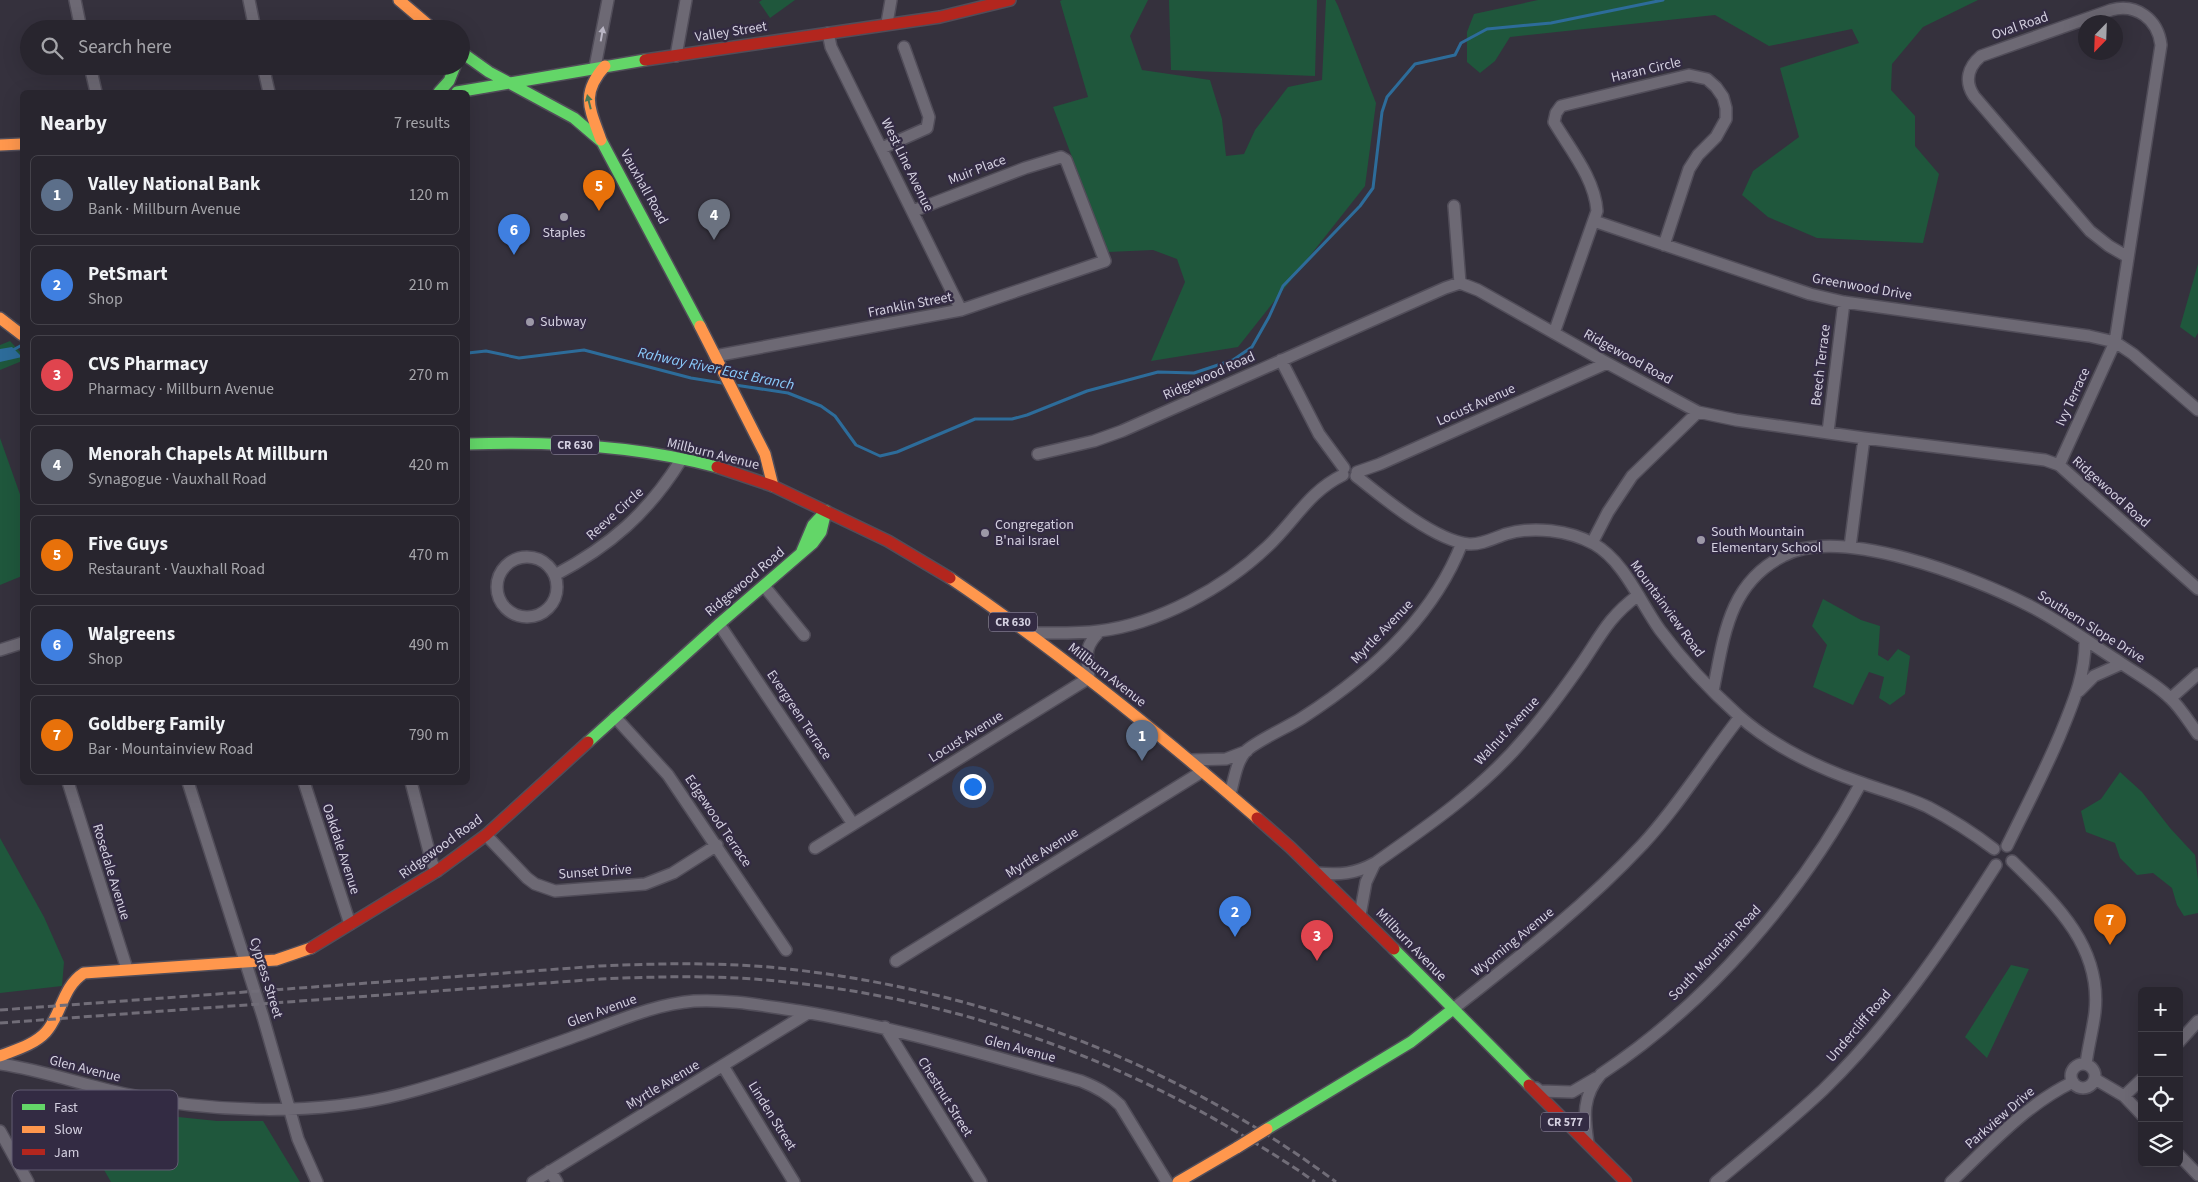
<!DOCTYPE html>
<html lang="en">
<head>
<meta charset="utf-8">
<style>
	:root { --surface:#28252e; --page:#34313a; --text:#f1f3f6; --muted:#a5a5aa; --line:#44424a; --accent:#0b8043 }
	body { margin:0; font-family:"Source Sans 3",sans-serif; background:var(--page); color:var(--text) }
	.controls { position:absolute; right:15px; bottom:15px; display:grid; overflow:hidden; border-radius:8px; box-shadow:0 5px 20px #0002 }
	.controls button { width:45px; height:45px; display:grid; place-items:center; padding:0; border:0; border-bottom:1px solid var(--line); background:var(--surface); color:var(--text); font:25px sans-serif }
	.compass { position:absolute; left:2078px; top:15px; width:45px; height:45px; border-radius:50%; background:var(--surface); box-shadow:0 5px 20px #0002; rotate:203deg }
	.you { position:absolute; left:972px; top:786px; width:18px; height:18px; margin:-12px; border:4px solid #fff; border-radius:50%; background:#1a73e8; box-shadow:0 0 0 8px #1a73e833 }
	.badge { display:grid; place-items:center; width:32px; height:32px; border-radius:50%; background:var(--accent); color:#fff; font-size:16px; font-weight:700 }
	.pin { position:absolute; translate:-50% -41px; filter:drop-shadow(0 1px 2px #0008) }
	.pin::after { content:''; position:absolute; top:26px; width:18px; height:15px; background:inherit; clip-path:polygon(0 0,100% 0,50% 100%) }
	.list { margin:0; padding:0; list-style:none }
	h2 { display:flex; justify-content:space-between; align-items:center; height:65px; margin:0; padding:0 20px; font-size:21px }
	h2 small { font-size:16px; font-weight:400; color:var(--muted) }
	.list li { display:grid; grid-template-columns:32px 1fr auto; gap:15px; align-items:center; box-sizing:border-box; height:80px; margin:0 10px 10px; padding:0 10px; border:1px solid var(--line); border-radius:8px }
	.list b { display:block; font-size:19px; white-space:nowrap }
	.list p { margin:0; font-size:16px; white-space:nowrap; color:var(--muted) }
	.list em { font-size:16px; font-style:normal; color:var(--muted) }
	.icon { flex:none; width:28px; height:28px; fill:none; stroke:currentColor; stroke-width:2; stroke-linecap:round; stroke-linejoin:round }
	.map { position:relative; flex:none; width:2198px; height:1182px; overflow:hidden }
	.search { position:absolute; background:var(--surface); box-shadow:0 5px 20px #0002; left:20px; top:20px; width:450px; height:55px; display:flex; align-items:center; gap:12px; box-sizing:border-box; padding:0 18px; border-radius:28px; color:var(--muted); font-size:19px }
	.panel { position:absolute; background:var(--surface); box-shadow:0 5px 20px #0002; left:20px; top:90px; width:450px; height:695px; border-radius:8px }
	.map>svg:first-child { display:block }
	.green { fill:#1f573c }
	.water { fill:#2d6c9a }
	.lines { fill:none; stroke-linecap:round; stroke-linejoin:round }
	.stream { stroke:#2d6c9a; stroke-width:3 }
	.street-casing { stroke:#514d59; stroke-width:14 }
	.fast-casing { stroke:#514d59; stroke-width:14 }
	.slow-casing { stroke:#514d59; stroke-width:14 }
	.jam-casing { stroke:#514d59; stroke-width:14 }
	.street { stroke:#6d6974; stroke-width:11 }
	.fast { stroke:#63d668; stroke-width:11 }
	.slow { stroke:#ff974d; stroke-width:11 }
	.jam { stroke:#b3261e; stroke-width:11 }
	.rail { stroke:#716d78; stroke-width:3; stroke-dasharray:8 4; stroke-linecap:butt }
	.slow-bridge-casing { stroke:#514d59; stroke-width:14; stroke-linecap:butt }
	.slow-bridge { stroke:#ff974d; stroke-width:11 }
	.oneway { fill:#bab6c5 }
	.oneway2 { fill:#497854 }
	.poi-dot { fill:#9c98a7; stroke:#332b43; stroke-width:2 }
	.labels { text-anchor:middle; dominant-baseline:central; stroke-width:4.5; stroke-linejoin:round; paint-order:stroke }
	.shield { fill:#332b43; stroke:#a49eb1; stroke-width:1 }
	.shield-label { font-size:12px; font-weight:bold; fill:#d4d0e0 }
	.street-label { font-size:14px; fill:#d4d0e0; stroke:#332b43 }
	.poi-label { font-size:14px; fill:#d4d0e0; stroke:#332b43; text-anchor:start }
	.water-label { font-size:15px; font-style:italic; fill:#8acafb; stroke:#332b43 }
	.key { fill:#332b43; stroke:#635d72; stroke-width:1 }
	.key-label { font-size:14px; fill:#d4d0e0 }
</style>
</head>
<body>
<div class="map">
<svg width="2198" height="1182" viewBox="0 0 2198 1182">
	<rect width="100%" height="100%" fill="#35313d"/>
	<path class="green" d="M762,0H795L770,18L759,2Z
		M1062,0H1148L1130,36L1142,70L1210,80L1222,119L1226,156L1244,154L1255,130L1288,87L1322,80L1326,0H1335L1338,6L1376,103L1365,186L1238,347L1151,361L1185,282L1177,259L1153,250L1108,252L1053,107L1088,97L1060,1Z
		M1169,0H1317L1315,76L1171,70Z
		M1538,0H1978L1923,27L1892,64L1891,90L1915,116V146L1939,174L1923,243L1817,238L1768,217L1742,195L1753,171L1799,137L1780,68L1859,43L1852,29L1769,46L1715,15L1510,37L1495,61L1480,73L1467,62V32L1474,14Z
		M2198,264V333L2195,338L2180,327Z
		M10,341L22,354V361L0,370V345Z
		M0,438L22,500V576L0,585Z
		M1823,599L1861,620L1880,626L1878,655L1888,661L1898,649L1910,656L1905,694L1890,705L1879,698L1884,677L1869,672L1853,705L1813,687L1827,645L1812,626Z
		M2120,772L2142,792L2170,828L2195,855L2198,880V913L2184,916L2177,905L2172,888L2153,873L2137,875L2120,858L2115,843L2086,832L2081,811L2101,799Z
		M0,838L44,917L64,962L62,986L0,993Z
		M2011,965L2029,969L1987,1058L1965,1037Z
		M59,1091L159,1115L217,1121H263L300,1182H111Z"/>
	<path class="water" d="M12,347L22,357L0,362V349Z"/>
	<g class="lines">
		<path class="stream" d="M13,350L22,345
			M468,353L486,351L519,358L584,350L691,378L722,383
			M735,385L788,393L821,406L835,416L856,445L880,456L897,452L975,419H1012L1027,415L1087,391L1158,372L1194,373L1233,360L1252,347L1269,317L1283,286L1360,206L1373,188L1382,112L1387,97L1415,64L1455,55L1461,43L1487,29L1551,23L1663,0"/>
		<g class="street-casing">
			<path id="street" d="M75,0L81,29
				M249,0L255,29
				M887,23L891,0
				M828,33L831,47L961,310
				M676,56L686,0
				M90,66L96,92
				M263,66L269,92
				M595,67L608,0
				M882,148L927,128L929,117L904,47
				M1454,206L1460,283
				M1594,221L1810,294L1844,302L2089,336L2115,342L2133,354L2198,410
				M1554,333L1597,211C1595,179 1570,149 1554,122L1556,113L1561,106L1689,75L1707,79L1716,87L1723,97L1726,108V119L1716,137L1698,155L1689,169L1664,245
				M715,356L961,310L1105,261L1066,160L1061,157L1025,168L913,211
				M1281,360L1319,434L1344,468
				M1828,432L1844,302
				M1038,454L1094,441L1122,431L1445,288L1460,283L1478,290L1607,363L1698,412L1736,420L1864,438L2045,460L2059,465L2198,589
				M2059,465L2115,342L2161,45C2158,19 2136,3 2111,10L1981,56C1968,67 1964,81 1974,96L2090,231L2109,246L2128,257
				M1357,472L1380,464L1607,363
				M1356,476C1382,497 1435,541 1469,544C1481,545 1494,538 1506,534C1533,526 1569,530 1594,544C1624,561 1640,602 1660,630C1683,661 1710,690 1739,716C1773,746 1818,768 1862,783C1884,791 1907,797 1928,807C1951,819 1973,833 1994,849
				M1592,543L1608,512L1632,476L1698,412
				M1850,547L1864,438
				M497 587a30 30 0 1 1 60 0a30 30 0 1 1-60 0Z
				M555,575C610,546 648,513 681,460
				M764,586L804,635
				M719,624L853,824
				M1030,633C1053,633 1076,634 1099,631C1158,624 1224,588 1267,547C1295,521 1308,492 1343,475
				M0,650L22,643
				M1713,691C1724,637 1728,584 1783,556C1840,525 1973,577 2028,605C2060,621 2088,642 2118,661C2135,673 2155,683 2170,698C2181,708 2189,722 2198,734
				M2079,691L2094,676L2121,664
				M2171,698L2198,674
				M615,717L668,775L786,950
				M1190,760L1226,759L1247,751
				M68,782L127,969
				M188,782L263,1017L298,1139L317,1182
				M304,782L350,924
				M411,782L432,863L437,871
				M1230,794C1234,781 1236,762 1246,751C1256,741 1288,727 1302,718C1369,675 1433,618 1462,543
				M486,835L527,878L535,884L555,891L645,884L673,873L717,845
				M2007,846C2025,809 2044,773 2060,735C2073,703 2086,674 2085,639
				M815,848L1089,678C1087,655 1083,648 1100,631
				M2012,861C2054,902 2102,946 2095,1012C2093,1029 2088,1047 2086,1064
				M1317,873C1340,875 1355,874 1375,863C1428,826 1483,788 1524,739C1545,715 1564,689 1582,663C1601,635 1609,617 1637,596
				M1360,915L1366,882L1374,865
				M896,961L1203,771
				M1453,1009C1519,957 1585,906 1643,844C1679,805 1707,759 1740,717
				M885,1027L981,1182
				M2179,1042L2198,1021
				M0,1064C42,1070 83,1085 125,1094C210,1113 317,1116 402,1094C463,1078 522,1055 582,1034C618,1021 655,1004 694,1001C730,999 764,1006 799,1011C895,1027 987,1055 1081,1081C1096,1087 1108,1093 1120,1105L1167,1182
				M2071 1076a12 12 0 1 1 24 0a12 12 0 1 1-24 0Z
				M723,1066L794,1182
				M2095,1079L2124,1096L2142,1115
				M1536,1088L1540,1091L1572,1092L1596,1078
				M2124,1096L2142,1079
				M0,1131L28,1182
				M1588,1143C1584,1116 1582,1096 1601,1074C1707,1004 1801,895 1861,783
				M2179,1155L2198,1175
				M550,1171L557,1182
				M533,1182L808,1013
				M1716,1182C1752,1152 1789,1122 1823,1090C1891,1024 1945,945 1996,865
				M1951,1182C1989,1146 2025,1105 2073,1082"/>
		</g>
		<g class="fast-casing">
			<path id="fast" d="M461,52L489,72L574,118L602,142L700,326
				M439,92L449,81L455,66
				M457,92L645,60
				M468,444C551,441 636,445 717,467
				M802,551L813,525L826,511
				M588,742L719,624L813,543L821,532L826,511
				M1394,949L1529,1085
				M1267,1129L1411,1042L1453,1009"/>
		</g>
		<g class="slow-casing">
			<path id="slow" d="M399,0L433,29
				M601,140C590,109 580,94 605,66
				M0,145L22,144
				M0,318L22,335
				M700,326L765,454L773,486
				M950,578C1058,651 1159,733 1257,818
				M0,1056C15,1050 34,1045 46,1032C62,1014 62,987 84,973L276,960L311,948
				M1178,1182L1238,1147"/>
		</g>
		<g class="jam-casing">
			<path id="jam" d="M645,60L940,17L1010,0
				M717,467L773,486L888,541L950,578
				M1257,818L1290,847L1394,949
				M311,948L437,871L486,835L588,742
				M1529,1085L1626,1182"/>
		</g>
		<use href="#street" class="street"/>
		<use href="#fast" class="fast"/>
		<use href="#slow" class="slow"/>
		<use href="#jam" class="jam"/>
		<path class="rail" d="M0,1010L600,966C666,963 732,962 797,970C991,993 1179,1065 1336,1182
			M0,1023L601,979C666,976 730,975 795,983C947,1000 1093,1049 1225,1125C1255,1143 1286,1161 1315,1182"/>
		<g class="slow-bridge-casing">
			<path id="slow-bridge" d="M1238,1147L1267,1129"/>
		</g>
		<use href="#slow-bridge" class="slow-bridge"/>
	</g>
	<defs><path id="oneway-solid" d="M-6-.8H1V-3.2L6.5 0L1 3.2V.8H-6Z" transform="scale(1.25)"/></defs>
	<use class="oneway" href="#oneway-solid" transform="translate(602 34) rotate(-80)"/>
	<use class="oneway2" href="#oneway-solid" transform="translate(589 102) rotate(-104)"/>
	<g class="poi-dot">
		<circle cx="564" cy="217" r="5"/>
		<circle cx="530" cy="322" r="5"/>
		<circle cx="985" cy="533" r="5"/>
		<circle cx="1701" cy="540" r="5"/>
	</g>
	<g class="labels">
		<g class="shield">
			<rect x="551" y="435.5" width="48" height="19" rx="4"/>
			<rect x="989" y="612.5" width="48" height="19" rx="4"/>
			<rect x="1541" y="1112.5" width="48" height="19" rx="4"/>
		</g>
		<g class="shield-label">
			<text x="575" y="445">CR 630</text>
			<text x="1013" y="622">CR 630</text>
			<text x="1565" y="1122">CR 577</text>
		</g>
		<g class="street-label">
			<text transform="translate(2020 26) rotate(-19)">Oval Road</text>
			<text transform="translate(731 32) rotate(-9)">Valley Street</text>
			<text transform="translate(1646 70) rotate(-13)">Haran Circle</text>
			<text transform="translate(907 165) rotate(64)">West Line Avenue</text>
			<text transform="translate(977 170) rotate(-21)">Muir Place</text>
			<text transform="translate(644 187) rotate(61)">Vauxhall Road</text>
			<text transform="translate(1862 287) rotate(10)">Greenwood Drive</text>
			<text transform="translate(910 305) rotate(-11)">Franklin Street</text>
			<text transform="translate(1628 357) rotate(29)">Ridgewood Road</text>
			<text transform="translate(1821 365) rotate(-83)">Beech Terrace</text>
			<text transform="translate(1209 376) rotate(-24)">Ridgewood Road</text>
			<text transform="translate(2073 397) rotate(-65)">Ivy Terrace</text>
			<text transform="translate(1476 405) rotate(-24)">Locust Avenue</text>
			<text transform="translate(713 454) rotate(14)">Millburn Avenue</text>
			<text transform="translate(2111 492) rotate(42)">Ridgewood Road</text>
			<text transform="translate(615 514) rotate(-42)">Reeve Circle</text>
			<text transform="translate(745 582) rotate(-40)">Ridgewood Road</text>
			<text transform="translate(1667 609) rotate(54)">Mountainview Road</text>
			<text transform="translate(2091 627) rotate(32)">Southern Slope Drive</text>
			<text transform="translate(1382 632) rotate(-46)">Myrtle Avenue</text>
			<text transform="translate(1107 675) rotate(38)">Millburn Avenue</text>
			<text transform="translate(799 715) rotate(56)">Evergreen Terrace</text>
			<text transform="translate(1507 731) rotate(-47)">Walnut Avenue</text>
			<text transform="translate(966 737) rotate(-32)">Locust Avenue</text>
			<text transform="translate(718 821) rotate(56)">Edgewood Terrace</text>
			<text transform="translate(441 847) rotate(-36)">Ridgewood Road</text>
			<text transform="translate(341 849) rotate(72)">Oakdale Avenue</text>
			<text transform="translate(1042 853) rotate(-32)">Myrtle Avenue</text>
			<text transform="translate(111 872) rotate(73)">Rosedale Avenue</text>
			<text transform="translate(595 872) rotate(-4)">Sunset Drive</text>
			<text transform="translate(1513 942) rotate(-39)">Wyoming Avenue</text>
			<text transform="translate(1411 945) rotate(46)">Millburn Avenue</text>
			<text transform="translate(1715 953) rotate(-46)">South Mountain Road</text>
			<text transform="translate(266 978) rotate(73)">Cypress Street</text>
			<text transform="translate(602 1011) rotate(-20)">Glen Avenue</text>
			<text transform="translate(1859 1026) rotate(-49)">Undercliff Road</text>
			<text transform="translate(1020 1049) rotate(15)">Glen Avenue</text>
			<text transform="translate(85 1069) rotate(14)">Glen Avenue</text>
			<text transform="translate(663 1085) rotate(-31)">Myrtle Avenue</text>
			<text transform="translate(945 1097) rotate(58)">Chestnut Street</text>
			<text transform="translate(772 1116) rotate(58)">Linden Street</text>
			<text transform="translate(2000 1118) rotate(-41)">Parkview Drive</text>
		</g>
		<g class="poi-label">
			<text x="564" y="233" text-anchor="middle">Staples</text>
			<text x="540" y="322">Subway</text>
			<text x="995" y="525">Congregation<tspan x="995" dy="16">B'nai Israel</tspan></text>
			<text x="1711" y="532">South Mountain<tspan x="1711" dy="16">Elementary School</tspan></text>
		</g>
		<g class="water-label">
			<text transform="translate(716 369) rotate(12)">Rahway River East Branch</text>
		</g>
	</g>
	<rect x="12" y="1090" width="166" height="80" rx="8" class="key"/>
	<rect x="22" y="1104" width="23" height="6" fill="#63d668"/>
	<rect x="22" y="1126" width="23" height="7" fill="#ff974d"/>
	<rect x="22" y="1149" width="23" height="6" fill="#b3261e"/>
	<g class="key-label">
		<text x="54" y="1112">Fast</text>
		<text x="54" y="1134">Slow</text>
		<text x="54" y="1157">Jam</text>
	</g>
</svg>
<div class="controls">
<button>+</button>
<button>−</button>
<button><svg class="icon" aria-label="locate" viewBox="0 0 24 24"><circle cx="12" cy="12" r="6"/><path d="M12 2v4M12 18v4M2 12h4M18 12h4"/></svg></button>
<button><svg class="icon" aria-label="layers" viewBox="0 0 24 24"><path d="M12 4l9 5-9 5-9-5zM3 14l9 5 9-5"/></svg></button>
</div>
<svg class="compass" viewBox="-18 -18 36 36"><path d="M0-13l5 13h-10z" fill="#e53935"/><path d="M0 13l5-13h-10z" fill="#a5a5aa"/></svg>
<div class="you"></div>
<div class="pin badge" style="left:1142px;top:761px;background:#5c6f8a">1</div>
<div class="pin badge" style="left:1235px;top:937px;background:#3f7fe0">2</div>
<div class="pin badge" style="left:1317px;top:961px;background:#e0444e">3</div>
<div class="pin badge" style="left:714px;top:240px;background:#6b7280">4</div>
<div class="pin badge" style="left:599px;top:211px;background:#e8710a">5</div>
<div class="pin badge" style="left:514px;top:255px;background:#3f7fe0">6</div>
<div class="pin badge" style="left:2110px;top:945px;background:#e8710a">7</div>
<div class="search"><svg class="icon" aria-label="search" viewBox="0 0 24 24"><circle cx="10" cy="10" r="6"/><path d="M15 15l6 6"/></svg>Search here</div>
<section class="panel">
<h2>Nearby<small>7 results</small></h2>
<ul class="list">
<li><span class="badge" style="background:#5c6f8a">1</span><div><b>Valley National Bank</b><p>Bank · Millburn Avenue</p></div><em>120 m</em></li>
<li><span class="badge" style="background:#3f7fe0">2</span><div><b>PetSmart</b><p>Shop</p></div><em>210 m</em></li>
<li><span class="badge" style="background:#e0444e">3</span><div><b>CVS Pharmacy</b><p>Pharmacy · Millburn Avenue</p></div><em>270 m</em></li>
<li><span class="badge" style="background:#6b7280">4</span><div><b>Menorah Chapels At Millburn</b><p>Synagogue · Vauxhall Road</p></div><em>420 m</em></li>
<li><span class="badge" style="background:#e8710a">5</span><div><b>Five Guys</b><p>Restaurant · Vauxhall Road</p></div><em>470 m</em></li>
<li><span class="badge" style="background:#3f7fe0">6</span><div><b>Walgreens</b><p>Shop</p></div><em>490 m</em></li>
<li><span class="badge" style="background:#e8710a">7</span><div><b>Goldberg Family</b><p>Bar · Mountainview Road</p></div><em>790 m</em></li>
</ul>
</section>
</div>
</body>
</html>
